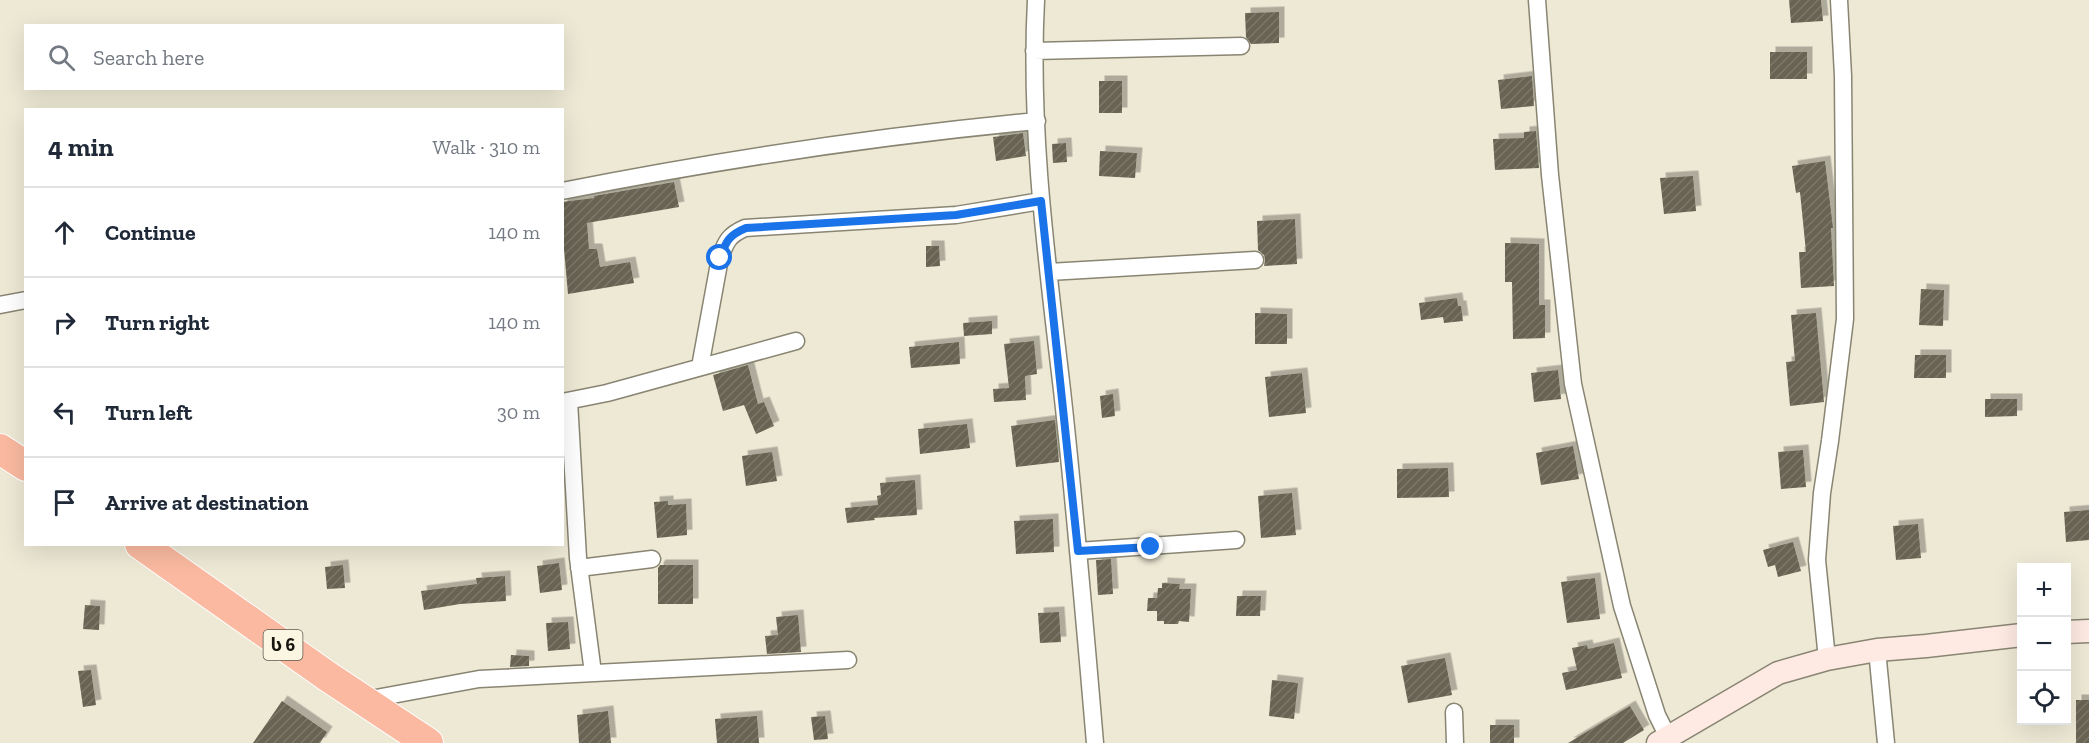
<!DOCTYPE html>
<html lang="en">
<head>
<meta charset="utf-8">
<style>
	:root { --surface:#fff; --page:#f2f2f3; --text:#1f2937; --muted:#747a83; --line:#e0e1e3 }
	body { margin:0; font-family:"Zilla Slab","Noto Sans Georgian",serif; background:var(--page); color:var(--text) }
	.controls { position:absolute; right:18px; bottom:18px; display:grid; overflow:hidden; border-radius:0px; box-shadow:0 6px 24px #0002 }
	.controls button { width:54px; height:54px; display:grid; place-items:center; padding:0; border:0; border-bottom:2px solid var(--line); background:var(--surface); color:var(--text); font:30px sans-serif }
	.stop { position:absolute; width:18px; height:18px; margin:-14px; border:4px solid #1a73e8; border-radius:50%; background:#fff }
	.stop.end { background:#1a73e8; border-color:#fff; box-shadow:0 2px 6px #0008 }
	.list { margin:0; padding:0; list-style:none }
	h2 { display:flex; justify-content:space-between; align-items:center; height:78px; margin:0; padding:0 24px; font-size:26px }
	h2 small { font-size:20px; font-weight:400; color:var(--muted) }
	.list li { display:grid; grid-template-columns:39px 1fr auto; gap:18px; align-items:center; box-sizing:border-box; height:90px; padding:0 24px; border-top:2px solid var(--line) }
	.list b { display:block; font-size:22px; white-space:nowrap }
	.list em { font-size:20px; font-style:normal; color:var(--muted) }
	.icon { flex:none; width:33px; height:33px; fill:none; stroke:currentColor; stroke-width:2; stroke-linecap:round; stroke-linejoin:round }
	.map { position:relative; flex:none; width:2089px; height:743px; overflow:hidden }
	.search { position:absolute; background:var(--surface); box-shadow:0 6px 24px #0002; left:24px; top:24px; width:540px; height:66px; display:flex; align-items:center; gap:15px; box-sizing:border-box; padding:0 21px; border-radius:0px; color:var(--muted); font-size:22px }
	.panel { position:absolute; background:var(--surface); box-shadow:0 6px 24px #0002; left:24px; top:108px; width:540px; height:438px; border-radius:0px }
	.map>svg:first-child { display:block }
	.building { fill:url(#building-hatch); filter:url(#shadow) }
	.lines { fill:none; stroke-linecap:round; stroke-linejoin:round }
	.street-casing { stroke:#898573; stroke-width:19 }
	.secondary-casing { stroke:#898573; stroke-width:25 }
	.highway-casing { stroke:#fff; stroke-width:32 }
	.street { stroke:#fff; stroke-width:16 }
	.secondary { stroke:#feeae2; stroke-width:22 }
	.highway { stroke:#fab9a0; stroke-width:30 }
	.route { stroke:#1a73e8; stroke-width:8 }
	.labels { text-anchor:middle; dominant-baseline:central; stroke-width:4.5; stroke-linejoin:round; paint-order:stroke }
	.shield { fill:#faf6e2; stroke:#5b584e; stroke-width:1.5 }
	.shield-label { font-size:18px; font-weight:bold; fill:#17150e }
</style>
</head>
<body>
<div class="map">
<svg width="2089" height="743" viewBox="0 0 2089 743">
	<defs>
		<pattern id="building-hatch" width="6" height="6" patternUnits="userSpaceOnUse" patternTransform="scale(1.5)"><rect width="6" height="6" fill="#676352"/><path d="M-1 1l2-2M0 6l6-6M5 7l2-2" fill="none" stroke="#7c786b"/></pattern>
		<filter id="shadow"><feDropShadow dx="5.5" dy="-5.5" stdDeviation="0" flood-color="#0004"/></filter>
	</defs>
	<rect width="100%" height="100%" fill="#ede9d5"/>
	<path class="building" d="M1789,0H1821L1823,21L1791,23Z
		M1279,12V43L1251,44L1246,37L1245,13Z
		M1770,52H1807V79H1770Z
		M1532,76L1534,106L1501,109L1498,80Z
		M1099,81H1122V113H1099Z
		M1536,131L1539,168L1495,170L1493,139L1524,138V132Z
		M1023,133L1026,156L996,161L993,137Z
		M1066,143L1067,162L1053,163L1052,144Z
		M1100,151L1137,153L1135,178L1099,176Z
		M1825,161L1833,228H1831L1834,286L1801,288L1799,252H1806L1800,192L1796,193L1792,166Z
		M1693,176L1696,211L1664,214L1660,178Z
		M674,182L679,207L587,223L589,249H597L600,267L630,262L634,283L568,294L562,226V202L594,198V196Z
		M1295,219L1297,264L1264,266L1265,260L1264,255L1258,250L1257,221Z
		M1505,243L1539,244V305H1545V338L1513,339L1512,282H1505Z
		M926,246H939L940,266L926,267Z
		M1921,289L1944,290L1943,326L1919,325Z
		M1457,298L1458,306H1461L1463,321L1444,323L1443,317L1421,320L1419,303Z
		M1255,313L1287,314V344H1255Z
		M1816,313L1824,402L1790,406L1786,362L1795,361L1791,315Z
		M992,321V334L964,336L963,323Z
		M1034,341L1037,374L1025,376L1026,400L994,402L993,389L1009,388L1004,344Z
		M959,342L960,364L911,368L909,347Z
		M1915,355H1946V378H1914Z
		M748,365L758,404L764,402L774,426L756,434L744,405L723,411L713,375Z
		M1558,370L1561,399L1534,402L1531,373Z
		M1302,373L1306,413L1269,417L1265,377Z
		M1113,394L1115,416L1102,418L1100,396Z
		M1985,399H2017V416L1985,417Z
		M1055,420L1059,462L1016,467L1011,426Z
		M967,424L970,448L920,454L918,429Z
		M1573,446L1579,479L1541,485L1536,453Z
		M1803,450L1806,487L1781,489L1778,452Z
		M772,452L777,481L746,486L742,456Z
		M1448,468L1449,497L1397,498V469Z
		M915,480L917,515L874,518L875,520L847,523L845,508L878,505L877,496L881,495L880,483Z
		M1292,493L1296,535L1261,538L1258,496Z
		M668,501V505L686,504L687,535L657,538L654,502Z
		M2089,510V540L2066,542L2064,512Z
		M1053,519L1054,552L1016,554L1014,521Z
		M1918,524L1921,558L1896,560L1893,526Z
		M1793,542L1801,571L1778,577L1775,565L1768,567L1763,550Z
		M1111,559L1113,594L1098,595L1096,560Z
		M559,563L562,590L540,593L537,566Z
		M343,565L345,588L327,589L325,567Z
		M660,565H693V604H658V568Z
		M505,576L506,601L460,604L424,610L421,591L477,584L476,578Z
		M1595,578L1600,619L1567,623L1561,582Z
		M1162,583L1180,584L1179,589H1191L1189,622L1179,621L1178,624H1164V621H1157V611H1147L1148,598H1157L1158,588H1162Z
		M1237,596H1261L1260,616H1236Z
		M85,605L100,606L99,630L83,629Z
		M1059,612L1061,642L1040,643L1038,613Z
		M798,615L801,652L767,654L765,636L778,635L776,617Z
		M568,622L570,649L548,651L546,623Z
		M1614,643L1622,678L1566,690L1562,673L1577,670L1572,648L1587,645L1588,649Z
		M511,655L529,656V666L510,667Z
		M1445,658L1452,695L1408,703L1401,666Z
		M91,670L96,705L83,707L78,671Z
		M1272,680L1298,683L1294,719L1269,716Z
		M2076,700H2089V743H2076Z
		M282,701L327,732L320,743H253Z
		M1630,706L1644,730L1623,743H1568Z
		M608,711L611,743H579L577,715Z
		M757,716L759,743H717L715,719Z
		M825,716L828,739L814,740L811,717Z
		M1490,725H1514V743H1490Z"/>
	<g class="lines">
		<g class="street-casing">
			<path id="street" d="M1036,0C1029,130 1047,261 1062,390C1075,507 1085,625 1095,743
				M1537,0L1550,175L1573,384L1622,606L1657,715L1668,737
				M1034,51L1241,46
				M562,191C719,160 878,136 1037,121
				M1049,272L1255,260
				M0,305L26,300
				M700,367L720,258C726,241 729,235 745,228L956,215L1041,201
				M569,401L578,558L593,673
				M562,402L607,393L796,341
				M1078,551L1236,540
				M579,568L652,559
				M1877,650L1886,743
				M1827,659L1817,560L1822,493L1830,441L1845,319L1843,76L1839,0
				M365,700L479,679L848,660
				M1454,712L1455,743"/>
		</g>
		<g class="secondary-casing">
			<path id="secondary" d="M2066,632L2089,631
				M1658,743L1778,673L1827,659L1877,650L1926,646L2022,635"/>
		</g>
		<g class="highway-casing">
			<path id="highway" d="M0,449L26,466
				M140,544L327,676L428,743"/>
		</g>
		<use href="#street" class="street"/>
		<use href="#secondary" class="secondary"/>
		<use href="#highway" class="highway"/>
	</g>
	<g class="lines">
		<path class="route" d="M720,258C726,241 729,235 746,228L956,215L1041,201L1078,551L1151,547"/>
	</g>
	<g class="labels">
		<rect class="shield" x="263.5" y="630" width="39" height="30" rx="4.5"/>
		<g class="shield-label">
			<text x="283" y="645">ს 6</text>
		</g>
	</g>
</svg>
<div class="controls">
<button>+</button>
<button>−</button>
<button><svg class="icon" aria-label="locate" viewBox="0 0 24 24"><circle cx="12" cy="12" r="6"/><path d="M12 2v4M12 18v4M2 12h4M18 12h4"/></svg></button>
</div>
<div class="stop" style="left:720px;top:258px"></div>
<div class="stop end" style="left:1151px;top:547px"></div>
<div class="search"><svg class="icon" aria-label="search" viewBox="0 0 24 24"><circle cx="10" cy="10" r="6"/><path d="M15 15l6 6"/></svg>Search here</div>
<section class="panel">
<h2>4 min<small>Walk · 310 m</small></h2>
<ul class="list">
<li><svg class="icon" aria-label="ahead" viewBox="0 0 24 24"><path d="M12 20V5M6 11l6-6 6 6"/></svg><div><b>Continue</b></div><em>140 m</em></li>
<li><svg class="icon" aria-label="right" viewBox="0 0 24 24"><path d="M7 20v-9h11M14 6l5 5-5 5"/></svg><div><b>Turn right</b></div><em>140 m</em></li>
<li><svg class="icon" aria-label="left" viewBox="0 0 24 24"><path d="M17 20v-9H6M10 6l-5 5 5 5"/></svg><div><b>Turn left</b></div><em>30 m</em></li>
<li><svg class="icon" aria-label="arrive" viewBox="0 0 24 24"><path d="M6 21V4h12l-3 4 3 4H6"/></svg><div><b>Arrive at destination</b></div></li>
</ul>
</section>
</div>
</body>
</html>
